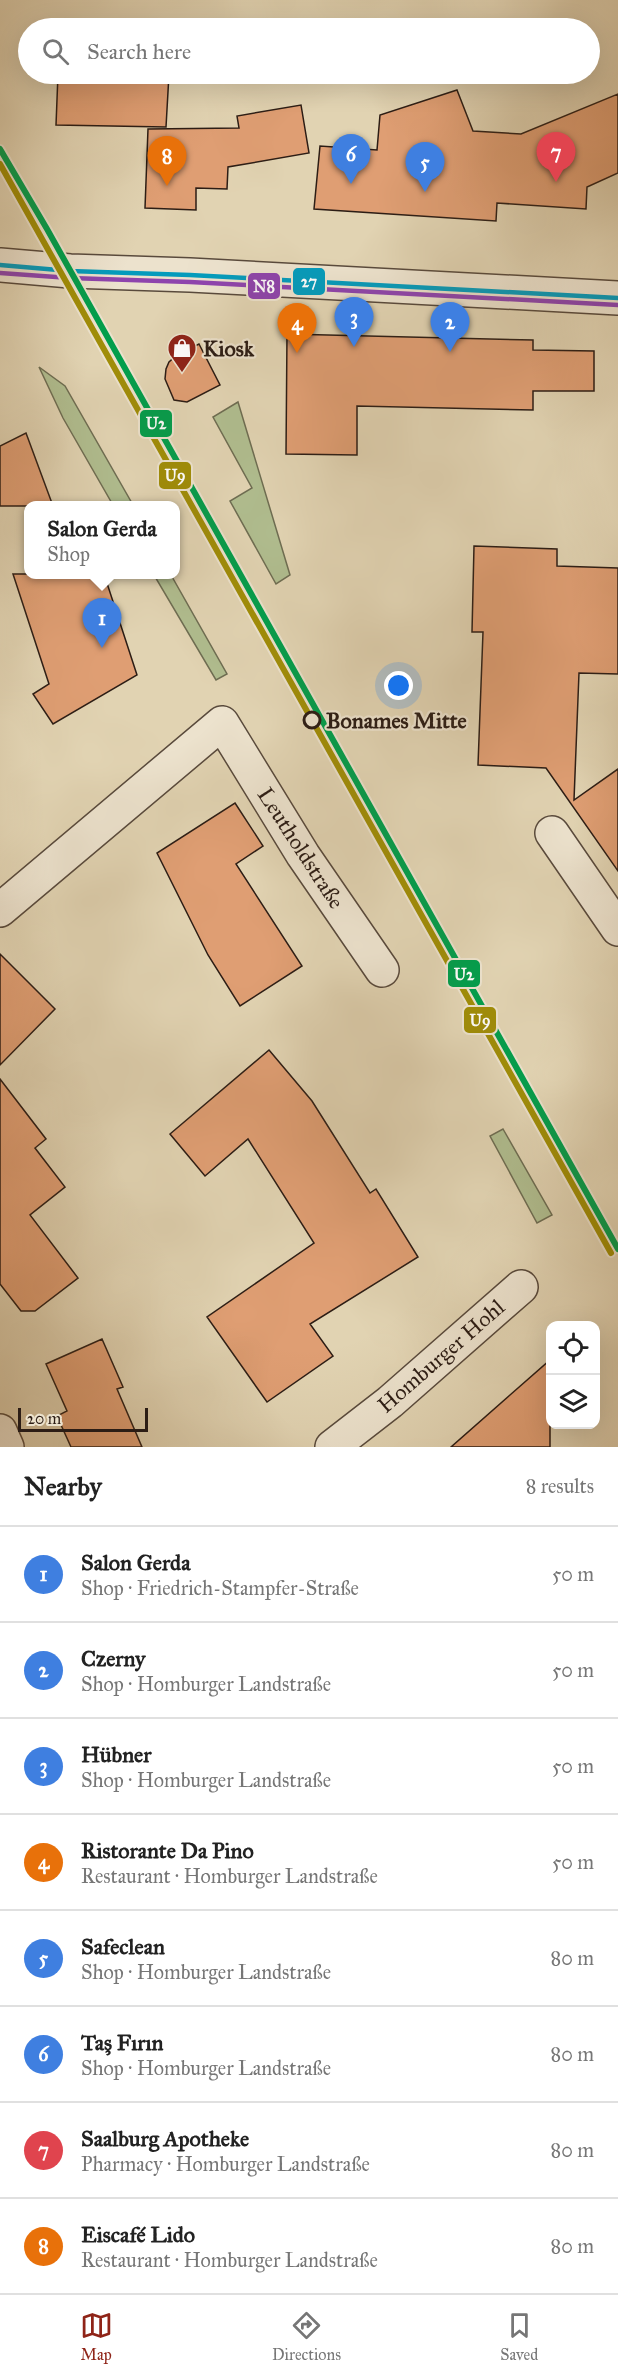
<!DOCTYPE html>
<html lang="en">
<head>
<meta charset="utf-8">
<style>
	:root { --surface:#fff; --page:#f2f2f2; --text:#222; --muted:#767676; --line:#e0e0e0; --accent:#8f2418 }
	body { margin:0; font-family:"IM FELL Great Primer",serif; background:var(--page); color:var(--text) }
	.controls { position:absolute; right:18px; bottom:18px; display:grid; overflow:hidden; border-radius:12px; box-shadow:0 6px 24px #0002 }
	.controls button { width:54px; height:54px; display:grid; place-items:center; padding:0; border:0; border-bottom:2px solid var(--line); background:var(--surface); color:var(--text); font:30px sans-serif }
	.scale { position:absolute; left:18px; bottom:15px; width:130px; box-sizing:border-box; padding-left:6px; border:3px solid #2c1d15; border-top:0; font-size:16px; line-height:21px; white-space:nowrap; color:#2c1d15; -webkit-text-stroke:4px #ece2cd; paint-order:stroke }
	.you { position:absolute; left:399px; top:686px; width:21px; height:21px; margin:-15px; border:4px solid #fff; border-radius:50%; background:#1a73e8; box-shadow:0 0 0 9px #1a73e833 }
	.badge { display:grid; place-items:center; width:39px; height:39px; border-radius:50%; background:var(--accent); color:#fff; font-size:20px; font-weight:700 }
	.pin { position:absolute; translate:-50% -50px; filter:drop-shadow(0 2px 3px #0008) }
	.pin::after { content:''; position:absolute; top:32px; width:21px; height:18px; background:inherit; clip-path:polygon(0 0,100% 0,50% 100%) }
	.popup { position:absolute; left:24px; top:501px; width:156px; height:78px; box-sizing:border-box; display:grid; place-content:center; border-radius:12px; background:var(--surface); filter:drop-shadow(0 2px 4px #0005); font-size:20px; white-space:nowrap; color:var(--muted) }
	.popup b { font-size:22px; color:var(--text) }
	.popup::after { content:''; position:absolute; left:50%; top:100%; margin-left:-12px; border:12px solid transparent; border-top-color:var(--surface) }
	.list { margin:0; padding:0; list-style:none }
	h2 { display:flex; justify-content:space-between; align-items:center; height:78px; margin:0; padding:0 24px; font-size:26px }
	h2 small { font-size:20px; font-weight:400; color:var(--muted) }
	.list li { display:grid; grid-template-columns:39px 1fr auto; gap:18px; align-items:center; box-sizing:border-box; height:96px; padding:0 24px; border-top:2px solid var(--line) }
	.list b { display:block; font-size:22px; white-space:nowrap }
	.list p { margin:0; font-size:20px; white-space:nowrap; color:var(--muted) }
	.list em { font-size:20px; font-style:normal; color:var(--muted) }
	.icon { flex:none; width:33px; height:33px; fill:none; stroke:currentColor; stroke-width:2; stroke-linecap:round; stroke-linejoin:round }
	.map { position:relative; flex:none; width:618px; height:1447px; overflow:hidden }
	.search { position:absolute; background:var(--surface); box-shadow:0 6px 24px #0002; left:18px; right:18px; top:18px; height:66px; display:flex; align-items:center; gap:15px; box-sizing:border-box; padding:0 21px; border-radius:33px; color:var(--muted); font-size:22px }
	.sheet { height:846px; background:var(--surface) }
	nav { display:flex; justify-content:space-around; align-items:center; box-sizing:border-box; height:84px; border-top:2px solid var(--line); background:var(--surface); font-size:16px; color:var(--muted) }
	nav a { display:grid; justify-items:center; gap:3px }
	nav .on { color:var(--accent) }
	.map>svg:first-child { display:block }
	.green { fill:#b0bd8f; stroke:#6e6d52; stroke-width:1.5 }
	.building { fill:#df9e73; stroke:#2c1d15; stroke-width:1.5 }
	.lines { fill:none; stroke-linecap:round; stroke-linejoin:round }
	.street-casing { stroke:#594a3c; stroke-width:36 }
	.street { stroke:#ece2cd; stroke-width:33 }
	.bus-1-casing { stroke:#ece2cd; stroke-width:9 }
	.bus-2-casing { stroke:#ece2cd; stroke-width:9 }
	.bus-1 { stroke:#049bbc; stroke-width:4.5 }
	.bus-2 { stroke:#8e44ad; stroke-width:4.5 }
	.metro-1-casing { stroke:#ece2cd; stroke-width:10 }
	.metro-2-casing { stroke:#ece2cd; stroke-width:10 }
	.metro-1 { stroke:#029e4c; stroke-width:6 }
	.metro-2 { stroke:#a08d08; stroke-width:6 }
	.stop-dot { fill:#ece2cd; stroke:#2c1d15; stroke-width:3 }
	.labels { text-anchor:middle; dominant-baseline:central; stroke-width:4.5; stroke-linejoin:round; paint-order:stroke }
	.poi-label { font-size:22px; font-weight:bold; fill:#2c1d15; stroke:#ece2cd; text-anchor:start }
	.stop-label { font-size:22px; font-weight:bold; fill:#2c1d15; stroke:#ece2cd; text-anchor:start }
	.street-label { font-size:22px; fill:#2c1d15; stroke:#ece2cd }
	.line-badge { stroke:#ece2cd; stroke-width:2 }
	.badge-label { font-size:16px; text-anchor:middle; font-weight:bold; fill:#fff }
</style>
</head>
<body>
<div class="map">
<svg width="618" height="1447" viewBox="0 0 618 1447">
	<rect width="100%" height="100%" fill="#e1d3b2"/>
	<filter id="stains"><feTurbulence type="fractalNoise" baseFrequency=".00333" numOctaves="4"/><feColorMatrix values="0 0 0 0 .2 0 0 0 0 .09 0 0 0 0 .02 0 0 0 .5 -.17"/></filter>
	<radialGradient id="worn" r=".72"><stop offset=".6" stop-color="#630" stop-opacity="0"/><stop offset="1" stop-color="#630" stop-opacity=".3"/></radialGradient>
	<path class="green" d="M39,367L65,386L133,505H113L63,418Z
		M238,402L290,575L276,584L230,501L252,488L213,417Z
		M154,575H171L227,674L216,680Z
		M503,1129L552,1215L537,1223L490,1136Z"/>
	<path class="building" d="M58,74H169L166,127L56,125Z
		M457,90L473,131L521,134L618,94V173L587,187L586,209L497,203L496,221L314,209L320,146L377,150L380,115Z
		M301,105L309,153L228,167L227,189L196,188V210L145,208L148,129L239,128L237,116Z
		M287,334L533,340V350L594,351V391H533V410L357,406V455L286,454Z
		M199,344L220,385L187,402L174,400L165,379L166,369L169,362L177,355Z
		M26,433L53,506H0V446Z
		M474,546L557,549V566L618,568V674L579,673L574,800L618,769V871L546,768L478,765L483,632H472Z
		M13,574H104L137,675L53,724L33,694L49,684Z
		M235,803L263,846L236,864L302,966L240,1006L208,955L157,853Z
		M0,954L55,1009L0,1065Z
		M269,1050L312,1101L370,1193L376,1189L418,1257L310,1324L333,1356L267,1402L207,1317L314,1243L248,1139L205,1176L170,1134Z
		M0,1079L46,1139L35,1148L65,1187L30,1215L78,1278L35,1311H21L0,1284Z
		M102,1339L123,1387L117,1389L142,1447H71L57,1416L67,1411L46,1364Z
		M550,1360V1447H451L510,1395Z"/>
	<g class="lines">
		<g class="street-casing">
			<path id="street" d="M0,265L70,271L190,275L618,298
				M552,833L618,929
				M0,910L222,723L303,855L382,970
				M0,1431L7,1447
				M332,1447L390,1402L521,1287"/>
		</g>
		<use href="#street" class="street"/>
		<g class="bus-1-casing">
			<path id="bus-1" d="M0,265L70,271L190,275L618,298"/>
		</g>
		<g class="bus-2-casing">
			<path id="bus-2" d="M0,273L70,278L190,282L618,305"/>
		</g>
		<use href="#bus-1" class="bus-1"/>
		<use href="#bus-2" class="bus-2"/>
		<g class="metro-1-casing">
			<path id="metro-1" d="M0,149L47,229L618,1249"/>
		</g>
		<g class="metro-2-casing">
			<path id="metro-2" d="M0,164L611,1253"/>
		</g>
		<use href="#metro-1" class="metro-1"/>
		<use href="#metro-2" class="metro-2"/>
	</g>
	<defs>
		<g id="shop-pin" transform="scale(1.5)"><path d="M0 17L-7.5 6A9.5 9.5 0 1 1 7.5 6Z" fill="#8f2418" stroke="#ece2cd"/><path d="M-5-2.5h2.3a2.7 3.5 0 0 1 5.4 0H5L5.5 6h-11ZM-1.5-2.5h3a1.5 2.3 0 0 0-3 0Z" fill="#fff"/></g>
	</defs>
	<g fill-rule="evenodd">
		<use href="#shop-pin" x="182" y="348"/>
	</g>
	<circle class="stop-dot" cx="312" cy="720" r="8"/>
	<g class="labels">
		<g class="poi-label">
			<text x="203" y="348">Kiosk</text>
		</g>
		<g class="stop-label">
			<text x="326" y="720">Bonames Mitte</text>
		</g>
		<g class="street-label">
			<text transform="translate(301 848) rotate(57)">Leutholdstraße</text>
			<text transform="translate(441 1356) rotate(-41)">Homburger Hohl</text>
		</g>
	</g>
	<g class="line-badge">
		<rect x="292" y="267" width="34" height="29" rx="6" fill="#049bbc"/>
		<rect x="247" y="272" width="34" height="28" rx="6" fill="#8e44ad"/>
		<rect x="139" y="409" width="34" height="29" rx="6" fill="#029e4c"/>
		<rect x="158" y="461" width="34" height="29" rx="6" fill="#a08d08"/>
		<rect x="447" y="959" width="34" height="29" rx="6" fill="#029e4c"/>
		<rect x="463" y="1006" width="34" height="28" rx="6" fill="#a08d08"/>
	</g>
	<g class="badge-label">
		<text x="309" y="287">27</text>
		<text x="264" y="292">N8</text>
		<text x="156" y="429">U2</text>
		<text x="175" y="481">U9</text>
		<text x="464" y="980">U2</text>
		<text x="480" y="1026">U9</text>
	</g>
	<rect width="100%" height="100%" filter="url(#stains)"/>
	<rect width="100%" height="100%" fill="url(#worn)"/>
</svg>
<div class="controls">
<button><svg class="icon" aria-label="locate" viewBox="0 0 24 24"><circle cx="12" cy="12" r="6"/><path d="M12 2v4M12 18v4M2 12h4M18 12h4"/></svg></button>
<button><svg class="icon" aria-label="layers" viewBox="0 0 24 24"><path d="M12 4l9 5-9 5-9-5zM3 14l9 5 9-5"/></svg></button>
</div>
<div class="scale">20 m</div>
<div class="you"></div>
<div class="pin badge" style="left:102px;top:648px;background:#3f7fe0">1</div>
<div class="popup"><b>Salon Gerda</b>Shop</div>
<div class="pin badge" style="left:450px;top:352px;background:#3f7fe0">2</div>
<div class="pin badge" style="left:354px;top:347px;background:#3f7fe0">3</div>
<div class="pin badge" style="left:297px;top:353px;background:#e8710a">4</div>
<div class="pin badge" style="left:425px;top:192px;background:#3f7fe0">5</div>
<div class="pin badge" style="left:351px;top:184px;background:#3f7fe0">6</div>
<div class="pin badge" style="left:556px;top:182px;background:#e0444e">7</div>
<div class="pin badge" style="left:167px;top:186px;background:#e8710a">8</div>
<div class="search"><svg class="icon" aria-label="search" viewBox="0 0 24 24"><circle cx="10" cy="10" r="6"/><path d="M15 15l6 6"/></svg>Search here</div>
</div>
<section class="sheet">
<h2>Nearby<small>8 results</small></h2>
<ul class="list">
<li><span class="badge" style="background:#3f7fe0">1</span><div><b>Salon Gerda</b><p>Shop · Friedrich-Stampfer-Straße</p></div><em>50 m</em></li>
<li><span class="badge" style="background:#3f7fe0">2</span><div><b>Czerny</b><p>Shop · Homburger Landstraße</p></div><em>50 m</em></li>
<li><span class="badge" style="background:#3f7fe0">3</span><div><b>Hübner</b><p>Shop · Homburger Landstraße</p></div><em>50 m</em></li>
<li><span class="badge" style="background:#e8710a">4</span><div><b>Ristorante Da Pino</b><p>Restaurant · Homburger Landstraße</p></div><em>50 m</em></li>
<li><span class="badge" style="background:#3f7fe0">5</span><div><b>Safeclean</b><p>Shop · Homburger Landstraße</p></div><em>80 m</em></li>
<li><span class="badge" style="background:#3f7fe0">6</span><div><b>Taş Fırın</b><p>Shop · Homburger Landstraße</p></div><em>80 m</em></li>
<li><span class="badge" style="background:#e0444e">7</span><div><b>Saalburg Apotheke</b><p>Pharmacy · Homburger Landstraße</p></div><em>80 m</em></li>
<li><span class="badge" style="background:#e8710a">8</span><div><b>Eiscafé Lido</b><p>Restaurant · Homburger Landstraße</p></div><em>80 m</em></li>
</ul>
</section>
<nav>
<a class="on"><svg class="icon" aria-label="map" viewBox="0 0 24 24"><path d="M3 6l6-2 6 2 6-2v14l-6 2-6-2-6 2zM9 4v14M15 6v14"/></svg>Map</a>
<a><svg class="icon" aria-label="directions" viewBox="0 0 24 24"><path d="M12 3l9 9-9 9-9-9zM9 14v-3h6M13 9l2 2-2 2"/></svg>Directions</a>
<a><svg class="icon" aria-label="saved" viewBox="0 0 24 24"><path d="M7 4h10v16l-5-4-5 4z"/></svg>Saved</a>
</nav>
</body>
</html>
